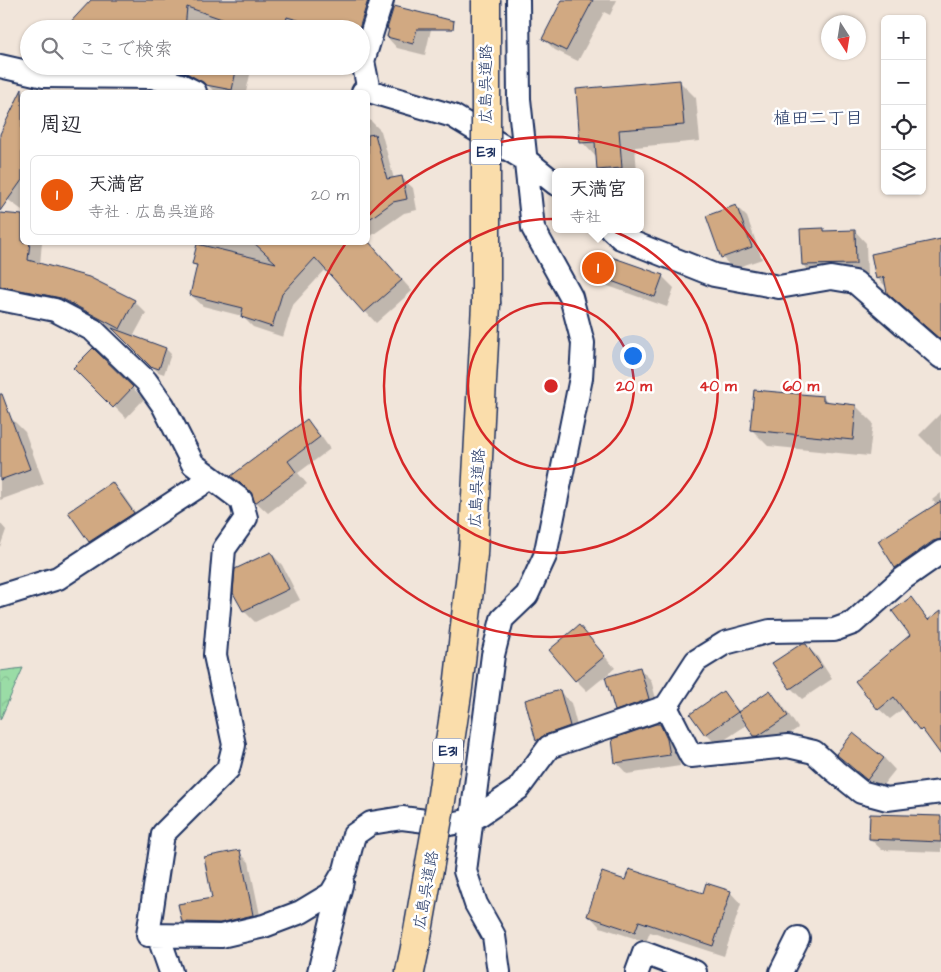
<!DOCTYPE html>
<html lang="ja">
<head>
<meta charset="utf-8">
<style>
	:root { --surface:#fff; --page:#f2f2f3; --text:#2b2b33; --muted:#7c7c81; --line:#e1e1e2; --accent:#ea580c }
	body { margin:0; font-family:"Architects Daughter","Klee One",sans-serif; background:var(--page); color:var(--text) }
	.controls { position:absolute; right:15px; top:15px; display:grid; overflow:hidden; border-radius:8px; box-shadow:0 1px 4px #0004 }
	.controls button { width:45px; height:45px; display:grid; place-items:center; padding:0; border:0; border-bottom:1px solid var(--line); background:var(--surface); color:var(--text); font:25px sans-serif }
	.compass { position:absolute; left:821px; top:15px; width:45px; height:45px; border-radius:50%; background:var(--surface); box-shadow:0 1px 4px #0004; rotate:168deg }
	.you { position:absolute; left:632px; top:355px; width:18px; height:18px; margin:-12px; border:4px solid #fff; border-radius:50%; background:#1a73e8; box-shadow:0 0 0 8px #1a73e833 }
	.badge { display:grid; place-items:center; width:32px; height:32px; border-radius:50%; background:var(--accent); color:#fff; font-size:16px; font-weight:700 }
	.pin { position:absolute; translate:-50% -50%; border:2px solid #fff; box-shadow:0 1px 5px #0006 }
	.popup { position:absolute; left:552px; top:168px; width:92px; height:65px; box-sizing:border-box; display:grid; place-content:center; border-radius:8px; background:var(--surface); filter:drop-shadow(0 1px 4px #0005); font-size:16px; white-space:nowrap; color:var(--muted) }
	.popup b { font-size:19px; color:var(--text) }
	.popup::after { content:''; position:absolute; left:50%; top:100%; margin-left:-10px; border:10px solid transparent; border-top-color:var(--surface) }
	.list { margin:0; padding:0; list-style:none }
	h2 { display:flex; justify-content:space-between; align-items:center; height:65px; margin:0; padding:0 20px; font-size:21px }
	h2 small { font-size:16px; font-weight:400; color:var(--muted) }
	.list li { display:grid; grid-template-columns:32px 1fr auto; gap:15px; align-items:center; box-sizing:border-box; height:80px; margin:0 10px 10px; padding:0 10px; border:1px solid var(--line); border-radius:8px }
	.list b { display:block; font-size:19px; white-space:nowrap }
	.list p { margin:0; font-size:16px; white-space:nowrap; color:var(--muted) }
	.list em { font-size:16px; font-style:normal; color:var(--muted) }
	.icon { flex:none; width:28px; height:28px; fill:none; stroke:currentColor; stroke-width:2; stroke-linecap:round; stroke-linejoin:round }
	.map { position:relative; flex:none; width:941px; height:972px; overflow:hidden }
	.search { position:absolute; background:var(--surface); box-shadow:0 1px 4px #0004; left:20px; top:20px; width:350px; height:55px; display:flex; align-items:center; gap:12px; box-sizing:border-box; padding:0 18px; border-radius:28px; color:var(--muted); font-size:19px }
	.panel { position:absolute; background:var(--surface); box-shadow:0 1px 4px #0004; left:20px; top:90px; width:350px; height:155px; border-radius:8px }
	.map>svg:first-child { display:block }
	.forest { fill:url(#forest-crowns); stroke:#5a8682 }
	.shadow { fill:#0003 }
	.building { fill:#d1a982; stroke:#1b2f5e }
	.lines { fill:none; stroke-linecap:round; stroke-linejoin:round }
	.minor-casing { stroke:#1b2f5e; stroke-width:26 }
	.motorway-casing { stroke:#1b2f5e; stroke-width:31 }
	.minor { stroke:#fff; stroke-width:22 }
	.motorway { stroke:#faddab; stroke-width:28 }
	.motorway-bridge-casing { stroke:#1b2f5e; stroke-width:31; stroke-linecap:butt }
	.motorway-bridge { stroke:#faddab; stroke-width:28 }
	.ring { fill:none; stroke:#d62828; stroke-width:2.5 }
	.labels { text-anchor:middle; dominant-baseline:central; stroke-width:5; stroke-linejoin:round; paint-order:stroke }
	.shield { fill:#fff; stroke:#5f6d8e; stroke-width:1 }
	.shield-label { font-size:15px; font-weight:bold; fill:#1b2f5e }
	.street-label { font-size:16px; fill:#1b2f5e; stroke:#fff }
	.neighbourhood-label { font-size:18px; fill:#1b2f5e; stroke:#fff }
	.centre { fill:#d62828; stroke:#fff; stroke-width:2.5 }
	.ring-label { font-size:15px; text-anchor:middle; font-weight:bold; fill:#d62828; stroke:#fff; stroke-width:5; stroke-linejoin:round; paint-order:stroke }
</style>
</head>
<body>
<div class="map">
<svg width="941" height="972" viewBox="0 0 941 972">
	<defs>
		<pattern id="forest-crowns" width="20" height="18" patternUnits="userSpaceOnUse" patternTransform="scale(1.25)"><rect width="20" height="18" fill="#9adca6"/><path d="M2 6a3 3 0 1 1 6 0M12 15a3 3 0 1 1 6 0" fill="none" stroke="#84bd91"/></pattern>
	</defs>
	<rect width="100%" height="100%" fill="#f1e5da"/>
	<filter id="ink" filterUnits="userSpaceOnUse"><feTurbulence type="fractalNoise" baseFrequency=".02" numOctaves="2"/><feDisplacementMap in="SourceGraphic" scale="10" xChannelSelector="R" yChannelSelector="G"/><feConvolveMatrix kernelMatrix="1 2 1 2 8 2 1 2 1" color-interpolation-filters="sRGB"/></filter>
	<g filter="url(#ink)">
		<path class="forest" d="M23,668L0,720V671Z"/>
		<path class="shadow" d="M144,0H374L361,43V29H113Z
			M563,0H617L610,15L604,12L578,61L555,50L543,38Z
			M395,7L432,25L425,55L397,48L386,36Z
			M114,66H252L246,92H215L203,81L180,79Z
			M679,81L696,98L700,141L635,147L637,172H601L598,169L597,158L582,142Z
			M22,92H23L22,210L0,194V137Z
			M370,120L381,131L394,179L401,177L413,188L417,210L404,213L368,238V121Z
			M736,206L747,217L762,259L733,269L722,257Z
			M0,214L22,217V242H42L40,265L88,278L134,301L146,313L133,337L166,349L171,354L164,374L158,372L117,332L70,308L0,297Z
			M823,229L827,232L855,231L866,243L867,275L814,276L803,265Z
			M368,241L412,291L376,323L326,269L293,305L283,337L253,327L242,316L203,306L191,295L198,268L193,264L199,242H368Z
			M941,241V340L877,278Z
			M596,275L662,276L674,288L667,307L608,286Z
			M93,350L144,399L126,418L75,368Z
			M823,397L829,403L856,406L873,423L869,456L768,446L751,429Z
			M941,413V457L919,435Z
			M10,417L25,432L44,484L0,500V421Z
			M306,421L318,432L330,449L298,473L307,484L268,513L256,502L252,494L233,476Z
			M112,484L123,495L144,525L101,553L90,542Z
			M941,493V554L907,578L896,567L880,542L937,505L932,500Z
			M0,523L6,530L0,547Z
			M271,553L282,565L300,600L255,622L244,611Z
			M911,599L929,620L941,612V753L904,708L890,719L879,709L912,636Z
			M579,627L615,668L587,691L576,680Z
			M805,645L817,656L832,679L802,699L791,688Z
			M640,669L651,680L659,710L627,721L616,710Z
			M560,692L571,703L580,737L549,751L538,740L527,701Z
			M770,692L781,703L798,728L770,747H767L755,735L748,724L717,745L706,734L723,693L740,712Z
			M660,725L671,737L678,751L680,766L627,774L616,762Z
			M838,754L884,758L895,770L879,790Z
			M941,817V852L882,850L870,839Z
			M239,852L249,862L262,925L193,932L183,922L213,899Z
			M626,881L704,895L730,892L741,904L724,956L650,932L646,942L600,927L589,915Z"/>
		<path class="building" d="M91,0H368L359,29H330L287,17L284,29H251L187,7L185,29H64Z
			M562,0H593L566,51L542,39Z
			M394,6L454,21L453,29H417L413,44L387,37L389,29H387Z
			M162,66H237L232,90L206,85L187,73Z
			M680,80L684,125L619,130L622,168L597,170L595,142L580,143L576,89Z
			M22,89V180L0,211V134Z
			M375,134L387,179L402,176L407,199L393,202L368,220V135Z
			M736,205L752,247L721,258L706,216Z
			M0,213L22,215V242H30L28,260L89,277L135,300L120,329L61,298L0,286Z
			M824,228V231L855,230L856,264L802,265L800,229Z
			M941,239V340L887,293L884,277L876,279L871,254Z
			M253,242H369L402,280L364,313L315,258L282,294L272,327L241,317L243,308L190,295L197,265L192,264L197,244L276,263Z
			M603,254L663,275L655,297L595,275Z
			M112,328L166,348L159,369L153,367L152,368Z
			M93,348L133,387L113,408L73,368Z
			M754,390L823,396V401L856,405L853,440L750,430Z
			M0,394H2L30,469L0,480Z
			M307,419L320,437L288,461L296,472L255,503L249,490L231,476Z
			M112,482L134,513L89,542L68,512Z
			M941,501V539L933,541L895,568L878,541Z
			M271,552L289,589L243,611L233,593L235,569Z
			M911,597L928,620L941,610V755L922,729L920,731L894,697L878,710L855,681L910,635L892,611Z
			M579,625L605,656L575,681L549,650Z
			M801,644H806L822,667L790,689L772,663Z
			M640,667L649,699L615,711L605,677Z
			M560,690L570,726L545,735L536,741L525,700Z
			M770,690L788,716L758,736H754L738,712Z
			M723,691L738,712L705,735L690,714Z
			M656,724H660L667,739L670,755L615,763L612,739Z
			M853,733L884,758L867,780L836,754Z
			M870,814L941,816V842L869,839Z
			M240,850L253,915L220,923L182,922L178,904L212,898L204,857Z
			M629,869L703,893L706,883L731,891L713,946L639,921L635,932L587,916L602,872L625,880Z"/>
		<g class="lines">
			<g class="minor-casing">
				<path id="minor" d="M0,66L44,76L152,77L181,85L195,92
					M369,91L363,61L382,0
					M363,92L369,91L453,116L526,160L556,184
					M611,229L621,238L714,275L779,287L831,278L855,282L941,357
					M0,299L55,310L93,330L146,381L163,405L193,464L241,500L246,518L224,549L215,655L234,745L228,769L163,834L148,935L221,936L264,926L301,912L331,894L345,870L354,835L371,823L402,818L450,824L472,820L518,789L549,747L666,707L696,661L725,643L770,631L834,630L853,623L901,580L941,552
					M0,596L58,578L211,478
					M666,707L691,756L788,746L814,752L835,771L861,792L887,799L941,792
					M158,935L171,972
					M319,972L342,881
					M499,972L494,936L476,904L465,871L493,655L502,619L527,595L545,556L581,378L583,343L571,297L533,228L519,99L518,0
					M637,972L644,953L695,972
					M781,972L798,938"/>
			</g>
			<g class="motorway-casing">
				<path id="motorway" d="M473,554L486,304
					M410,972L415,948"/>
			</g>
			<use href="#minor" class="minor"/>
			<use href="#motorway" class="motorway"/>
			<g class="motorway-bridge-casing">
				<path id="motorway-bridge" d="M486,0V304
					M415,948L441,801L458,688L473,554"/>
			</g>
			<use href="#motorway-bridge" class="motorway-bridge"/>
		</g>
	</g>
	<g class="ring">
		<circle cx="551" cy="386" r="83"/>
		<circle cx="551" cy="386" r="167"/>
		<path d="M368 216A250 250 0 1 1 346 243"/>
	</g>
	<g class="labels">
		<g class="shield">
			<rect x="471" y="139.5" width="30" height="25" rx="4"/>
			<rect x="433" y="738.5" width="30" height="25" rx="4"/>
		</g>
		<g class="shield-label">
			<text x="486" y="152">E31</text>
			<text x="448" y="751">E31</text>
		</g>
		<g class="street-label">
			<text transform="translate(486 84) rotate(-90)">広島呉道路</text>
			<text transform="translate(477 488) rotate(-87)">広島呉道路</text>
			<text transform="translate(426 890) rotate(-80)">広島呉道路</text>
		</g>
		<g class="neighbourhood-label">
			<text x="818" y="118">植田二丁目</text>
		</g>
	</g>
	<circle cx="551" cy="386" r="8" class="centre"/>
	<g class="ring-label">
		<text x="634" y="391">20 m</text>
		<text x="718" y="391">40 m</text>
		<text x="801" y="391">60 m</text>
	</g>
</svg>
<div class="controls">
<button>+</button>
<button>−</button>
<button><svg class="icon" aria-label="locate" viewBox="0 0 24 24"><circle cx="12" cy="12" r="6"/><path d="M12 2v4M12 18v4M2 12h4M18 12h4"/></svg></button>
<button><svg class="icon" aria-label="layers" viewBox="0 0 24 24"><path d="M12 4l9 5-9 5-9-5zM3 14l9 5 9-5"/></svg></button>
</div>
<svg class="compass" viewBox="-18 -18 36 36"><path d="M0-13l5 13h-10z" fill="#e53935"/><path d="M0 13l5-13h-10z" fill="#7c7c81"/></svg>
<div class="you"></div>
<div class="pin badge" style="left:598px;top:268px">1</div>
<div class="popup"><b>天満宮</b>寺社</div>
<div class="search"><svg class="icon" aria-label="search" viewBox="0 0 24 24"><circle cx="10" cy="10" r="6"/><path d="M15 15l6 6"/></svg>ここで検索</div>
<section class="panel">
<h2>周辺<small></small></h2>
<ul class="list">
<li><span class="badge">1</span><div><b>天満宮</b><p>寺社 · 広島呉道路</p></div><em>20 m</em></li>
</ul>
</section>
</div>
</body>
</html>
